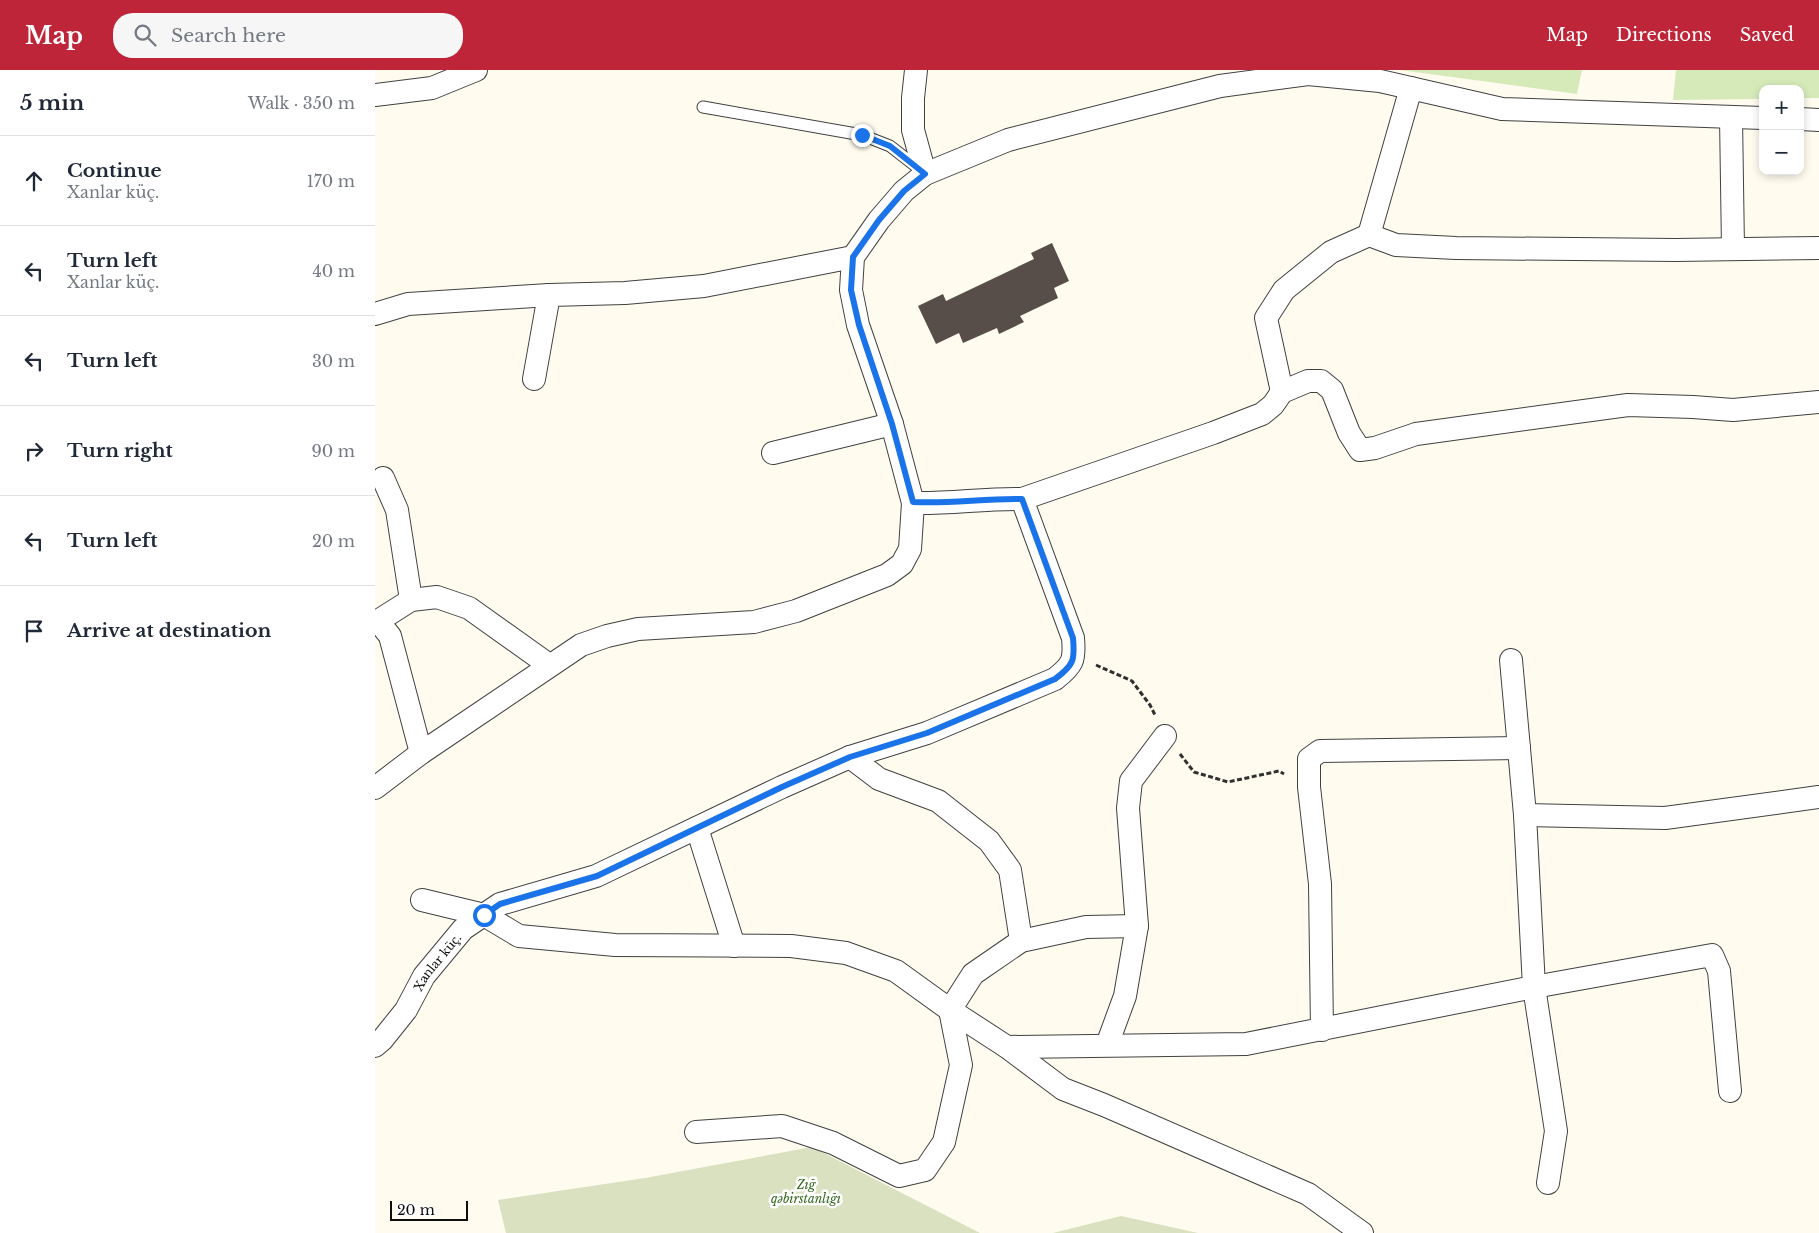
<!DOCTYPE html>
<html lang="en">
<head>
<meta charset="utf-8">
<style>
	:root { --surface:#fff; --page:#f6f6f7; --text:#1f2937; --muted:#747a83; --line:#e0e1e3; --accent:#bf2539 }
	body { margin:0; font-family:"Libre Baskerville",serif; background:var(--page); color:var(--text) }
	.controls { position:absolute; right:15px; top:15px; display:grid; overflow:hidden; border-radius:10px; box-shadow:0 2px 8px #0003 }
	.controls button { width:45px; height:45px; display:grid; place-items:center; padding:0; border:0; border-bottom:1px solid var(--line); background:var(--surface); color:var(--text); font:25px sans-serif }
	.scale { position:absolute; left:15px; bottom:12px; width:78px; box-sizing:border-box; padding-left:5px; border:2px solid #0e0e0e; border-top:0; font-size:14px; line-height:18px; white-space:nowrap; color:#0e0e0e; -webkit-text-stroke:4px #fff; paint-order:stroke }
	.stop { position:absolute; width:15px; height:15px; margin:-11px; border:4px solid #1a73e8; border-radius:50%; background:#fff }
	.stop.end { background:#1a73e8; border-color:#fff; box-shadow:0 1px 5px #0008 }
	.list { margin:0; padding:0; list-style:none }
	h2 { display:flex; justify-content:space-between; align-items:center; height:65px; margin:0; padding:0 20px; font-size:21px }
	h2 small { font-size:16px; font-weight:400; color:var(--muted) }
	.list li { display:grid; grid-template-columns:32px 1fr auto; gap:15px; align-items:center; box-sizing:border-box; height:90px; padding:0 20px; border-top:1px solid var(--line) }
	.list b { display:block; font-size:19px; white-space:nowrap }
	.list p { margin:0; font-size:16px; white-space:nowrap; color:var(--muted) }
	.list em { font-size:16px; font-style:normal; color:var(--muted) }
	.icon { flex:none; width:28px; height:28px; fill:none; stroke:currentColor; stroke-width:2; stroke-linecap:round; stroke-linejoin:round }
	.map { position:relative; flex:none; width:1444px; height:1163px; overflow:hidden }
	header { display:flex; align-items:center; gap:30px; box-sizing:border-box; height:70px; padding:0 25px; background:var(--accent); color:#fff }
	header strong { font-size:24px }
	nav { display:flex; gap:28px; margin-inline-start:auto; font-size:18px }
	.search { width:350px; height:45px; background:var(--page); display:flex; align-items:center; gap:12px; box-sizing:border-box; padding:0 18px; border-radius:20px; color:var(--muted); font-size:19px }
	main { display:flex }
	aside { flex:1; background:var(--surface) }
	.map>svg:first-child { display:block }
	.green { fill:#d6eab9 }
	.cemetery { fill:#d9e1c0 }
	.building { fill:#574e4a }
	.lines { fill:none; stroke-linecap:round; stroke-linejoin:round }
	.service-casing { stroke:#414141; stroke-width:13 }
	.minor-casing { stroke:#414141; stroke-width:24 }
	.path { stroke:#303030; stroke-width:3; stroke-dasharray:5 2.5; stroke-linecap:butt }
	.service { stroke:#fff; stroke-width:11 }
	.minor { stroke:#fff; stroke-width:22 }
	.route { stroke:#1a73e8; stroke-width:6 }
	.labels { text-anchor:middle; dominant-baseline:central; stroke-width:5; stroke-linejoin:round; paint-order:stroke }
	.street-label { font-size:12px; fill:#0e0e0e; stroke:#fff }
	.park-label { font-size:12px; font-style:italic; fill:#33671e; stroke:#fff }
</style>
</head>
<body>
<header>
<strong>Map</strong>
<div class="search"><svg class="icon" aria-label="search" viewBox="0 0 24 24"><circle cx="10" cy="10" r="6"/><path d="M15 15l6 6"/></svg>Search here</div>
<nav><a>Map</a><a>Directions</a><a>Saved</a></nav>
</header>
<main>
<aside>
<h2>5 min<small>Walk · 350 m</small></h2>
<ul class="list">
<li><svg class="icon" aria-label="ahead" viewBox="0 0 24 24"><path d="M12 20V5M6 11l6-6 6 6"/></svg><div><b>Continue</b><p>Xanlar küç.</p></div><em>170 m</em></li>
<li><svg class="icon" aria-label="left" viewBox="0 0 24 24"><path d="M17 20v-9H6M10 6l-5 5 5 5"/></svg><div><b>Turn left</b><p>Xanlar küç.</p></div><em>40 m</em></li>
<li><svg class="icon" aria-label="left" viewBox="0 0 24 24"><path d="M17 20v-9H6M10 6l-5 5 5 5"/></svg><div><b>Turn left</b></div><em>30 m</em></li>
<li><svg class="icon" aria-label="right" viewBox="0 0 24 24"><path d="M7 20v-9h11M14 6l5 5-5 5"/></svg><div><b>Turn right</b></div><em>90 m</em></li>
<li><svg class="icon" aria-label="left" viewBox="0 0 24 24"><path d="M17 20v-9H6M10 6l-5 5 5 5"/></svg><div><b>Turn left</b></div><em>20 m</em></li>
<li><svg class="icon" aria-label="arrive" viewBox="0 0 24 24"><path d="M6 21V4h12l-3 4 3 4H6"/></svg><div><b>Arrive at destination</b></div></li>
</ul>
</aside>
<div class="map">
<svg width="1444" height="1163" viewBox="0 0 1444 1163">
	<rect width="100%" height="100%" fill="#fffbef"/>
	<path class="green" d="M1025,0H1207L1202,24Z
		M1301,0H1444V28H1425V19H1388V29L1298,30Z"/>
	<path class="cemetery" d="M437,1077L605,1163H131L123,1130L270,1108Z
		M746,1146L823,1163H678Z"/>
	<path class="building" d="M677,173L694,211L679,218L683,228L645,246L649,252L624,264L622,258L588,273L584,263L561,274L543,236L568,224L571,231L659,189L656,183Z"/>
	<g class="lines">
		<g class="service-casing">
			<path id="service" d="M328,37L487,65L515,76L547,101"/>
		</g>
		<g class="minor-casing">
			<g id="minor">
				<path d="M541,0L538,28V60L550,104"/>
				<path d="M0,25L57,18L101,0"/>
				<path d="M1356,47L1358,179"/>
				<path d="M1425,49L1444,50"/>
				<path d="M994,165L1036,18"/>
				<path d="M0,244L33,234L174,225L250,223L329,216L478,187"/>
				<path d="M159,309L174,225"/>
				<path d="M907,322L891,248L909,220L956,182L994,165L1021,175L1081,178L1301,180L1444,178"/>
				<path d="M398,383L517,354"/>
				<path d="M8,408L22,440L36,530"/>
				<path d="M538,433C575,434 611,428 647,429L838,363L887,344L898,335L907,322L933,311H946L957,320L974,363L985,380L1000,378L1041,364L1253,335L1318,337L1358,340L1444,332"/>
				<path d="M0,551H3L15,566L46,683"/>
				<path d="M3,551L36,530L62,527L94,538L174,595"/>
				<path d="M1136,590L1150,745L1159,917L1181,1061L1173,1113"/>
				<path d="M475,687L504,709L563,731L614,771L635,800L646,871"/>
				<path d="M0,718L46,683L206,575L232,566L263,559L379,552L421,541L512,505L527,494L535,479L538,433L517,354L483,255L476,220L478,187L504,150L529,121L550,104L633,70L845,16L933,4L1005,11L1127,39L1388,48"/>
				<path d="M1150,745L1290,748L1444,727"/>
				<path d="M322,758L359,876"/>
				<path d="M47,830L109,845L144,866L240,875L416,876L471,883L521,901L575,940L632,977L688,1019L729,1035L933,1124L987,1163"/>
				<path d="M947,960L945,814L934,717V689L945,681L1144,678"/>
				<path d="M732,975L750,926L762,856L753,738L756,711L790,666"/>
				<path id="s1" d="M0,976L7,970L31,940L49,906L88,859L125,834L221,806L407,717L475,687L552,663L680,609C698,595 700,590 698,568L647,429"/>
				<path d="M632,977L871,974L1159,917L1337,885L1344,901L1355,1021"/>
				<path d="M321,1062L407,1056L458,1073L524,1106L550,1100L569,1072L586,995L575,940L598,904L646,871L711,857L762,856"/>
			</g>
		</g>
		<path class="path" d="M721,595L757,611L775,635L780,645
			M805,684L819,702L853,712L904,701L909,704"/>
		<use href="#service" class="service"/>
		<use href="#minor" class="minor"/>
	</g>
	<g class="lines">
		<path class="route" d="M109,845L125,834L222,806L407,717L475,687L552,663L680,609C699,595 700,590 698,568L647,429C611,428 575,434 538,432L517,354L484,255L476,220L478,187L504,150L529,121L550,104L515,76L487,65"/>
	</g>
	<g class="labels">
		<g class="street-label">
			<text stroke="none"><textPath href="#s1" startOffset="105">Xanlar küç.</textPath></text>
		</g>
		<g class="park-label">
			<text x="431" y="1114">Zığ<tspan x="431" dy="14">qəbirstanlığı</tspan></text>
		</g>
	</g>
</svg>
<div class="controls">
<button>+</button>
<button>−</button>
</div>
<div class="scale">20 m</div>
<div class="stop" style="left:109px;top:845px"></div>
<div class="stop end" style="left:487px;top:65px"></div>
</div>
</main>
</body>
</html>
